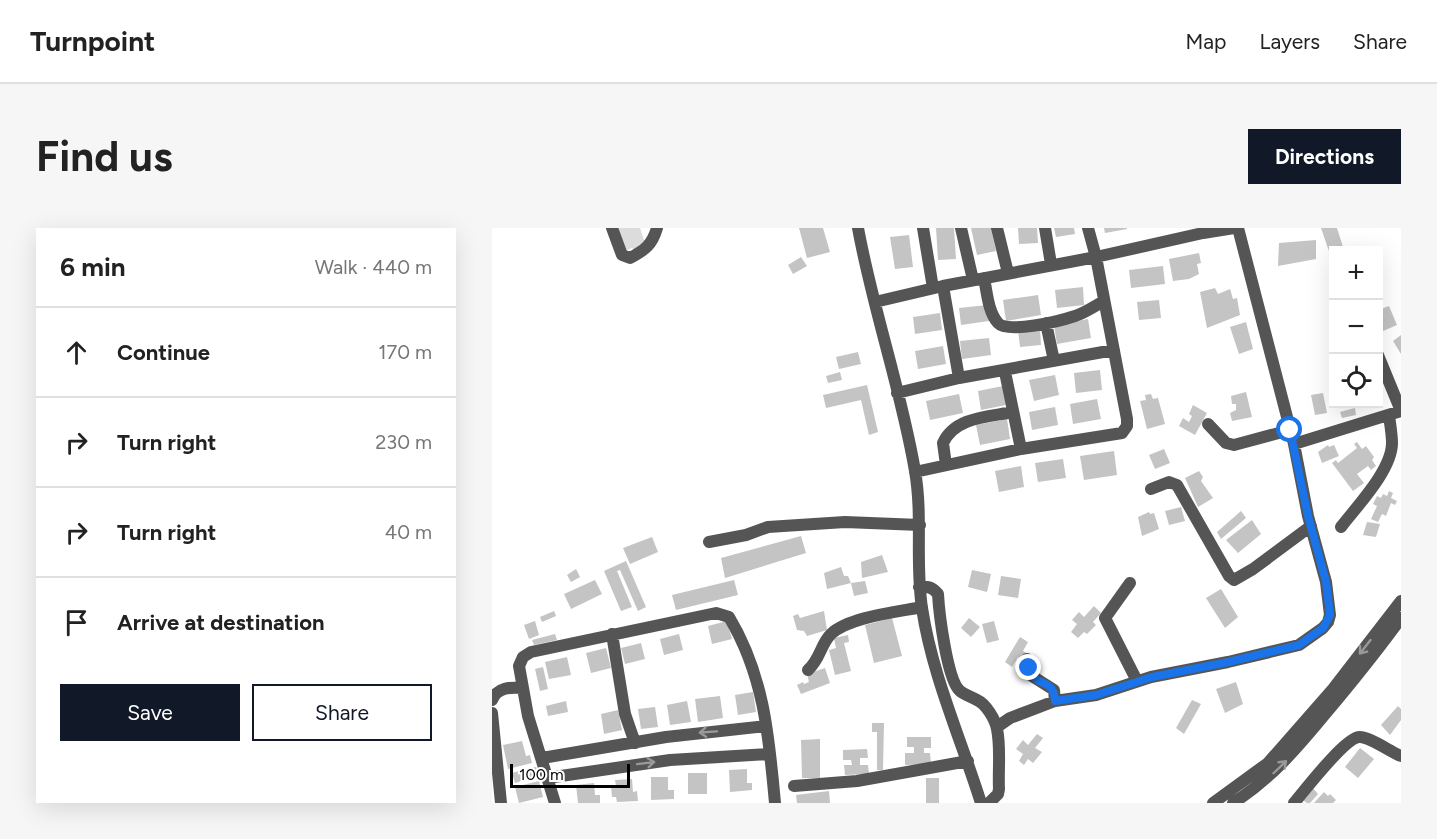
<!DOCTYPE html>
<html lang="en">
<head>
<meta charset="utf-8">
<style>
	:root { --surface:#fff; --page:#f6f6f6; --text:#222; --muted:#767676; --line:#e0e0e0; --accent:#111827 }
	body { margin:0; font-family:Figtree,sans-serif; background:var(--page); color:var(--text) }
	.controls { position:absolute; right:18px; top:18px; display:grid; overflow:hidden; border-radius:0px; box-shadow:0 6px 24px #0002 }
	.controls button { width:54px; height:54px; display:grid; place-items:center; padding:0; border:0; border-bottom:2px solid var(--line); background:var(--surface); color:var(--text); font:30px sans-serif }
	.scale { position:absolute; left:18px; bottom:15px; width:120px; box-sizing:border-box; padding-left:6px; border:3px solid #000; border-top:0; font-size:16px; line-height:21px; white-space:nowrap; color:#000; -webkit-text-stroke:4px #fff; paint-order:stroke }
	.stop { position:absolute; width:18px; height:18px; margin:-14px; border:4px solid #1a73e8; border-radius:50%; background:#fff }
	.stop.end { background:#1a73e8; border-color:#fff; box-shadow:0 2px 6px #0008 }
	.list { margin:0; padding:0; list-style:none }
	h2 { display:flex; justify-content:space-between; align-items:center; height:78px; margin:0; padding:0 24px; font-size:26px }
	h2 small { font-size:20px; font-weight:400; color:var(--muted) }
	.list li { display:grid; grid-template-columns:39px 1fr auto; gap:18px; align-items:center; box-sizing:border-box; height:90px; padding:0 24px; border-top:2px solid var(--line) }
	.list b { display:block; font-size:22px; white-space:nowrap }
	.list em { font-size:20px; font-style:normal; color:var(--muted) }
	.actions { display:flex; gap:12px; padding:18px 24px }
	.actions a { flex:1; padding:14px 0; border:2px solid var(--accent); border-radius:0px; text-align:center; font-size:21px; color:var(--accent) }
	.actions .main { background:var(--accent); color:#fff }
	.icon { flex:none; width:33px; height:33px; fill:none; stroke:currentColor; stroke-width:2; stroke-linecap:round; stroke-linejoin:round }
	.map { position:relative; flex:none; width:909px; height:575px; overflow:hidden; border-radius:0px }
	header { display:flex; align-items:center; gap:36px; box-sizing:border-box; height:84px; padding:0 30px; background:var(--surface); border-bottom:2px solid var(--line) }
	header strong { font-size:28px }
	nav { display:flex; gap:33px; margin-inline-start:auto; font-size:21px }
	.intro { display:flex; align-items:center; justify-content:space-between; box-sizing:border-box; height:144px; padding:0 36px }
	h1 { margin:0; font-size:42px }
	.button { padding:15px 27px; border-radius:0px; background:var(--accent); color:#fff; font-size:21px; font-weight:700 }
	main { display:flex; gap:36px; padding:0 36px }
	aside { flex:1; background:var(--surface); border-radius:0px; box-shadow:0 6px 24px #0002 }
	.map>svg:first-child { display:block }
	.green { fill:#dcdcdc }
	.building { fill:#c4c4c4 }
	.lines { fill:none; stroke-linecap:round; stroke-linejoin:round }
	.minor { stroke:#555; stroke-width:12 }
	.oneway { stroke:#999 }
	.route { stroke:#1a73e8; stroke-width:8 }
</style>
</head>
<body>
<header>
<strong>Turnpoint</strong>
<nav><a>Map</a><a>Layers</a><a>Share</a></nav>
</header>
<div class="intro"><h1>Find us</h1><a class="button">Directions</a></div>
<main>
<aside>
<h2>6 min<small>Walk · 440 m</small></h2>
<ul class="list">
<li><svg class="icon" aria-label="ahead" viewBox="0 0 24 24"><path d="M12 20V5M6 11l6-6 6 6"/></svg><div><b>Continue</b></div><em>170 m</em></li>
<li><svg class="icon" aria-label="right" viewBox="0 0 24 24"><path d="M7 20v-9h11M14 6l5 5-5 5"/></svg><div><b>Turn right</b></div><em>230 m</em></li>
<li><svg class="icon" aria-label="right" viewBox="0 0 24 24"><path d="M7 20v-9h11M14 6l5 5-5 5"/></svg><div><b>Turn right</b></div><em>40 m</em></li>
<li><svg class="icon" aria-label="arrive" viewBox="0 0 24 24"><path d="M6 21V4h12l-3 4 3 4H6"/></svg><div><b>Arrive at destination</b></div></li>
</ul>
<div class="actions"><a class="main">Save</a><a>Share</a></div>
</aside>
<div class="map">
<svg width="909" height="575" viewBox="0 0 909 575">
	<rect width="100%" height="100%" fill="#fff"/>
	<path class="green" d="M126,0H148L153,15L147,17L148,22L144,24L140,20L133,23Z"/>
	<path class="building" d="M307,0H331L338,24L315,30Z
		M444,0H462L464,31L446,32Z
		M479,0H499L504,23L485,27Z
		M526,0H545L546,15L527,16Z
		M562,0H582L583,6L564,9Z
		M612,0H635V1L613,5Z
		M829,0H845L852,22H842V38Z
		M417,7L421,39L403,41L398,9Z
		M824,12V31L786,38L787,15Z
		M707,25L709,35L705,36L707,46L697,51L681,53L677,31Z
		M309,29L315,38L301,46L296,37Z
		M671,38L673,56L639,60L637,42Z
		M591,59L592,77L565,80L563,62Z
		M723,60L726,66L738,61L741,71L745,70L748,87L715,100L708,64Z
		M546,67L549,87L514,93L511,72Z
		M667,72L669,90L647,92L645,74Z
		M495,77L497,93L469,97L467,80Z
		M897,78L905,97L891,103L886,92V82Z
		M448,85L450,102L423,106L421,89Z
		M596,91L599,110L565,116L562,97Z
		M754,94L761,121L747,126L738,99Z
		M548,101L549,117L528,119L526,102Z
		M909,107V126L901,113Z
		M497,110L499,127L470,131L468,113Z
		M451,118L454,136L426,141L423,123Z
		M366,124L369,136L347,141L344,129Z
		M608,142L610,162L584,165L582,145Z
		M348,144L350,152L336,155L334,148Z
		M563,147L567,167L542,173L537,152Z
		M375,157L386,204L377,207L369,172L334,180L331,167Z
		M511,158L514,177L489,182L486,163Z
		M754,164L760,189L740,193L738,185L744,182V176H740L739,168Z
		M831,165L835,185L823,187L819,167Z
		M467,166L471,185L438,192L434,173Z
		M659,166L661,171L666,170L673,196L655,201L648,173L654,172L653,167Z
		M605,171L609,191L581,196L578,176Z
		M701,177L715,185L703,207L687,198L691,190L697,194L700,188L697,186Z
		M563,179L566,197L540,202L537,184Z
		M863,180L864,187L850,190L848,184Z
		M515,191L518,211L488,217L484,197Z
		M865,214L870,221L874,218L882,229L880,232L884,238L879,242L876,238L865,246L872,255L861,263L840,235L844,232L846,235L865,220L862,216Z
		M836,217L837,219L842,217L847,228L830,235L826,224Z
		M672,221L678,235L663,241L657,227Z
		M622,223L625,247L592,252L588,228Z
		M571,231L574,250L546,254L543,235Z
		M529,238L532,259L507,264L503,243Z
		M707,243L711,249L709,253L721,270L706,279L693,250Z
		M897,263L901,265L899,270L905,273L903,277L899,275L894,288L890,286L886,294L879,291L885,278L881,276L885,268L889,270L891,266L895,268Z
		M689,279L693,293L677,297L673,283Z
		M749,283L754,290L729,311L725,304Z
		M657,284L658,286L662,285L667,301L650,308L646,289Z
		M760,292L769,306L746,325L734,312Z
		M875,294L888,296L884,309L871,307Z
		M309,308L314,325L233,350L229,330Z
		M160,309L166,324L138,336L131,320Z
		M390,327L396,344L370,350L369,334Z
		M134,333L154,379L146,383L128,342L125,343L140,379L129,383L112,343Z
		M349,339L352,348H356L359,355L335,361L332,345Z
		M84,341L88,349L79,354L75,347Z
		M480,342L499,346L495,364L476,359Z
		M509,348L529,351L526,370L506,367Z
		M103,352L110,366L79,381L72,366Z
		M242,352L246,367L184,382L180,367Z
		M373,353L376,365L362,368L359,355Z
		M729,361L746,389L733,400L714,370Z
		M602,378L609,385L601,394L604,397L595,406L592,404L586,410L579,404L585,396L580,392L587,384L592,389Z
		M62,383L64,388L50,394L48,389Z
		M332,383L335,402L315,408L312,403L305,402L301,388L306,386L308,390Z
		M400,390L410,428L382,435L373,397Z
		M477,390L488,399L479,409L469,400Z
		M43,393L47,407L37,411L32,397Z
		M235,393L240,411L220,416L216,398Z
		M502,393L507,412L495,415L490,396Z
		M63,406L65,412L42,417L40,412Z
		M187,406L191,422L172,427L168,411Z
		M356,407L357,414L352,415L359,443L343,447L337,422L344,420L342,410Z
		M528,409L536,414L531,423L534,425L530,432L526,429L520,439L513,434Z
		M149,415L153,431L133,436L129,420Z
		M114,420L119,440L99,445L94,425Z
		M75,429L79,447L57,451L53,434Z
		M51,439L56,461L48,463L43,441Z
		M333,440L338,455L309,466L305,457L311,454L312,456L317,454L315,446Z
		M744,454L751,476L733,485L724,461Z
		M261,464L264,484L246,487L243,467Z
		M228,468L231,490L206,494L203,471Z
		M700,472L709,476L692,506L684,500Z
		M74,473L76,484L56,488L54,478Z
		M195,473L199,494L178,497L175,477Z
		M906,478L909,481V492L898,507L889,497Z
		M163,479L166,499L149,501L146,481Z
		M126,482L130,502L112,506L109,486Z
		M380,495H392L391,542H385V504H380Z
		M545,506L551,510L543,520L550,524L541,535L536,531L532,537L527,533L531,526L524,521L531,512L536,517Z
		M415,509H439V520H432V525H438L439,536L413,537V525H422V519H415Z
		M328,511V550H310L309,512Z
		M30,513L34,528L38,527L40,535L16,541L11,517Z
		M868,520L882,531L866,550L853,539Z
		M375,521L376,530H368V537H376L377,546L353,547L352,537H360L359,532H351V522Z
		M44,539L47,550L35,553L32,542Z
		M255,541V555H260V562L238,564L237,542Z
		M30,542L33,552L23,555L20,545Z
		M196,545H215V566H196Z
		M159,549H176V562H182V571L159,572Z
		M434,550H447V575H434Z
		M140,551L141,564L145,563L146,573L125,574L124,569H120L119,559L124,558L123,552Z
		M47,553L51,569L27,575L23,559Z
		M102,555L103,567H108V575H86L84,557Z
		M820,559L826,566L818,575H815L809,571Z
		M337,563L338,575H305L304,567Z
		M832,564L836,568L838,566L844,572L841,575H822Z"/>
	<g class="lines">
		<path class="minor" d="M120,0L130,27L138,30C153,22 160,17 165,0
			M366,0C381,82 409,161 423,243C431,289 423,335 430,380C440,447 469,511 489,575
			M431,0L441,60
			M469,0L481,52
			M505,0L516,45
			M553,0L559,36
			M746,0L802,216L909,183
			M492,50C495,64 496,84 506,95C516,106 568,93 583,88C593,85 603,78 612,73
			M451,58L467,150
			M383,74L451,58L604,29L596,0
			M554,95L562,133
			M886,127L909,183
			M513,144L529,221
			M405,165L467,150L622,122
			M716,196L734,215L742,217L798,202
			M454,237L451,215C463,189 496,189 521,184
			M423,244L529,221L630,205L635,198V191L604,29L711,5L742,0
			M659,261L677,254L685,257L737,348L742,352L761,341L819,298
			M849,299C865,278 900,242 900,215C900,206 898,196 897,187
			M217,314L254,307L276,299L353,294L428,297
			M638,355L613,390L645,453
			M427,359C436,358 440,359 446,366C447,384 455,452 468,463C473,467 480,469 485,472C494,476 503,491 505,501C509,520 506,542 507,561L506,566L497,575
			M120,406L133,486L143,515
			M535,431L540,448L562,462L563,473
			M316,442C329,430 328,417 339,406C357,389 405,384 430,379
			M0,472C5,459 19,459 31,460
			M0,485L9,575
			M505,499L518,490L563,473L604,467L659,449L736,434L807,417L831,400L836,394L838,387L834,354L816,288L802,216
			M50,530L174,509L274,498
			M55,550L178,532L278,526
			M302,558L365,553L476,533
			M63,575L36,488L31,460L27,438L31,429L39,424L224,385L237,389C272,447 277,509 283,575
			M721,575L776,535L841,461L909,373
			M741,575C779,551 806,519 834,485C860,454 885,423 909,390
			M802,575C813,562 853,510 867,509C876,508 899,524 909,528"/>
	</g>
	<defs><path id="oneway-shaft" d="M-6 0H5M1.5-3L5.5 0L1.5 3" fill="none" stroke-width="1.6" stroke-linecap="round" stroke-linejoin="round" transform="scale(1.5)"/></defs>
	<g class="oneway">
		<use href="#oneway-shaft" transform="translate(873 419) rotate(128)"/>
		<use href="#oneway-shaft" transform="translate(216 504) rotate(176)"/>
		<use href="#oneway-shaft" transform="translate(154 535) rotate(-7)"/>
		<use href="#oneway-shaft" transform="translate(788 539) rotate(-44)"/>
	</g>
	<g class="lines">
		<path class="route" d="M537,440C545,462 561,448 563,473L604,467L660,449L736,434L807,417L831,400L838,387L834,354L816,288L798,202"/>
	</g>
</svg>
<div class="controls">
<button>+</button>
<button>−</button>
<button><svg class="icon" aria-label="locate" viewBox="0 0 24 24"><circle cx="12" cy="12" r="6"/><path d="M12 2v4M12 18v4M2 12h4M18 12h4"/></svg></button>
</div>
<div class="scale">100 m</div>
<div class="stop" style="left:798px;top:202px"></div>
<div class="stop end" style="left:537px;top:440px"></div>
</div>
</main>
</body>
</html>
